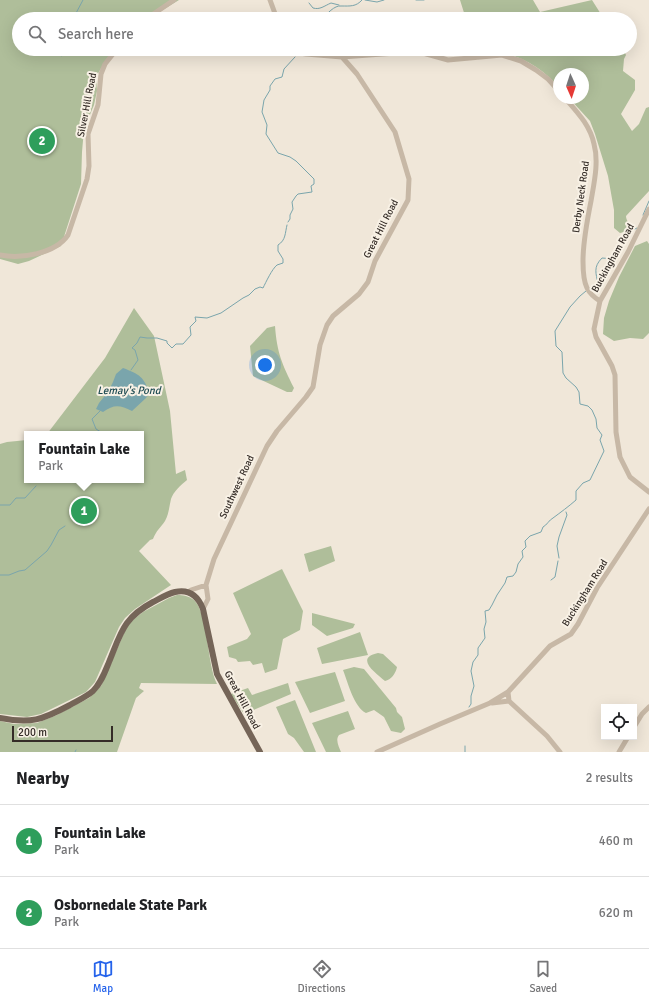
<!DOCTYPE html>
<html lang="en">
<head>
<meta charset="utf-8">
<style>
	:root { --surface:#fff; --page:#f6f6f6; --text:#202124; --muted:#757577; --line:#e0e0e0; --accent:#2563eb }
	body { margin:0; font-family:Signika,sans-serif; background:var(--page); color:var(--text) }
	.controls { position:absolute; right:12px; bottom:12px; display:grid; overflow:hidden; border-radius:0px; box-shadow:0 4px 16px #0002 }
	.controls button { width:36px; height:36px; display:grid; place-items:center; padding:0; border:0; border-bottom:1px solid var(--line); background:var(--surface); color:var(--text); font:20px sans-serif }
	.compass { position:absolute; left:553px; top:68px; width:36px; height:36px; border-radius:50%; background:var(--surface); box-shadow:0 4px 16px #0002; rotate:177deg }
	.scale { position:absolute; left:12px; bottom:10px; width:101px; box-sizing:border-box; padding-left:4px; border:2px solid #342c27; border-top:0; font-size:11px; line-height:14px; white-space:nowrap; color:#342c27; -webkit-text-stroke:3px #f8f1e5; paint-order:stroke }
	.you { position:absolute; left:265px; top:365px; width:14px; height:14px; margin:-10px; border:3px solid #fff; border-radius:50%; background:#1a73e8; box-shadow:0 0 0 6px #1a73e833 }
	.badge { display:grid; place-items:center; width:26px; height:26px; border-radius:50%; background:var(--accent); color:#fff; font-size:13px; font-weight:700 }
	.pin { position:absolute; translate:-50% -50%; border:2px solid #fff; box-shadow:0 1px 4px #0006 }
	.popup { position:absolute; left:24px; top:431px; width:120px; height:52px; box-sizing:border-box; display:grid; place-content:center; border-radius:0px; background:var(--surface); filter:drop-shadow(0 1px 3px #0005); font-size:13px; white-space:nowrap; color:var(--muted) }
	.popup b { font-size:15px; color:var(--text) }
	.popup::after { content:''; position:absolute; left:50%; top:100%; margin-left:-8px; border:8px solid transparent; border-top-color:var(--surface) }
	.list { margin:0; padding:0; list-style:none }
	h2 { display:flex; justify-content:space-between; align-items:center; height:52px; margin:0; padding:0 16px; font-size:17px }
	h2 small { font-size:13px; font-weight:400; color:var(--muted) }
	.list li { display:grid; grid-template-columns:26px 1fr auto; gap:12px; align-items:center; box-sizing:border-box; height:72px; padding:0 16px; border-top:1px solid var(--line) }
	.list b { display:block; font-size:15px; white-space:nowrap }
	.list p { margin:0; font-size:13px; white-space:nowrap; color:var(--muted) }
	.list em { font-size:13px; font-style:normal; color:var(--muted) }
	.icon { flex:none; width:22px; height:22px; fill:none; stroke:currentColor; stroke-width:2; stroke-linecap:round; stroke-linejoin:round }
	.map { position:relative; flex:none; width:649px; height:752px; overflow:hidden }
	.search { position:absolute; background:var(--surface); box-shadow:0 4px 16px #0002; left:12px; right:12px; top:12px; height:44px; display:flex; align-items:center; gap:10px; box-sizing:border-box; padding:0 14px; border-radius:22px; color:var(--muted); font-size:15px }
	.sheet { height:196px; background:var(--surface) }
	nav { display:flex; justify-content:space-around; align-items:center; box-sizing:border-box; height:56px; border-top:1px solid var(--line); background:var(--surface); font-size:11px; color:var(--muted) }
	nav a { display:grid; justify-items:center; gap:2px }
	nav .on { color:var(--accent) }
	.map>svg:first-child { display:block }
	.green { fill:#afbe9a }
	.water { fill:#7aa5ac }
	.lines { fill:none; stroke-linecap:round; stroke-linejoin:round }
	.stream { stroke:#7aa5ac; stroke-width:1 }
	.minor { stroke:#c7b8a6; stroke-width:5 }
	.major { stroke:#756558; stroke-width:6 }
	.labels { text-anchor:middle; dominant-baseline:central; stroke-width:4; stroke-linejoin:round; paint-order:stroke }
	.street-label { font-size:10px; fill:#342c27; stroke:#f8f1e5 }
	.water-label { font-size:11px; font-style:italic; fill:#1e4b53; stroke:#f8f1e5 }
</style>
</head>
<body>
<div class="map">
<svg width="649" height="752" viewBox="0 0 649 752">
	<rect width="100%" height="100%" fill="#f0e7d9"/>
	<path class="green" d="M0,0H179L148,19H19V49H116L103,65L96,77L97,91L94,105L84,129L82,152L81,184L61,246L29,261L18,264L0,259Z
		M460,0H533L540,12L592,0L604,19H466Z
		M489,49H623L626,55L624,59L623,71L635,80V90L621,114L632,131L639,124L646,108L649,107V191L626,216C626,221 630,223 630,228L628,231L620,233L614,228V210L608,176L595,134L590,121L569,98H583V74H559V87C541,67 516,51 489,53Z
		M647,241L649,244V333L643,339L630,338L614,341L603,334L604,318L609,301L619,277L635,246Z
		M134,308L154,336L170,411L176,474L185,470L187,480C181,485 173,492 171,499C169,507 169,514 165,521C161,527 156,531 153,539L150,540L139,551L171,585L135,609L125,618L119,627L95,682L86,692L41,714L27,717L0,714V444L7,442L27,440V480H141V434H47L105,358Z
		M275,326C277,353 282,364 294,388L292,392H287L253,376L250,346L267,328Z
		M331,546L335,561L309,572L304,554Z
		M282,569L303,611L300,630L283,639L277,669L265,673L262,663L253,665L250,661L238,662L236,659L229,657L227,647L247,639L251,634L233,593Z
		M177,595C183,595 189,596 194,600C208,613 207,665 217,684L141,683L139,688L144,691L136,698L117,752H0V721L14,724L37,723L57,715L89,698L101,686L128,624L143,612L169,598Z
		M312,613L355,624L353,628L327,636L312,625Z
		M360,632L368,655L322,664L317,648Z
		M378,653L383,654L397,667C396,673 391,680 385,681C376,673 354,658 378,653Z
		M354,667L364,669L396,708L397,712L402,717L405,729L401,733L391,731L384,717L374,710L366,713C354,707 348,683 343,670Z
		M335,672L345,701L310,713L295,682Z
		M288,683L291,694L244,714L231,694L248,688L252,695Z
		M295,700L316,752H304L294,738L288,734L276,707Z
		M348,711L355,729L339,735C335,740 339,747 341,752H326L312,723Z"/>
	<path class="water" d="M123,368C139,374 145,377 149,394L146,398L132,411C120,405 114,404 103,412L96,409L99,403L108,392L113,382L116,374Z"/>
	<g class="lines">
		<path class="stream" d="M365,0L377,2L384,0
			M416,0H424
			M309,3L313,8C320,10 324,6 331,3L339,5
			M76,19L75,15L83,0
			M323,19C326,14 335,5 341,6C350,6 356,7 362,0
			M62,56L68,49
			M643,215L649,201
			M288,222L290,219V215L293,209L292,202L296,196L298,194L312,192L311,186L314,184V179L296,161L290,157L278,153L266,134L267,125L262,112L264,100L270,90V86L275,79L282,77L284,69L295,57
			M619,242L623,235L637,228
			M590,288L592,287L596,288L598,284C596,273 593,267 602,258L614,259L619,256L620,251L619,245
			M131,370L138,360L135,350L132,348L137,343L140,337L147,338H157L167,341V343L172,348L176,344H183L191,335L190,327L196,321L195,317L207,318L221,313L243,298L249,295L255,289L260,287L263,288C266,282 272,269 277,265C279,264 281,264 283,263V259L278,251V245C286,240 285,233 287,225
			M100,411L92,419L96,429L104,434
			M0,505H10L16,498H25L36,486
			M559,558L557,546L559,537L567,515L566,512
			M0,575H9L19,571L25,570L47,551L51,545L59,530L65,526
			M551,580L555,577L558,561
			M469,707L471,704V696L474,686L471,671L473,662L478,655V648L485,638L484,629L486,622L485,611L489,610L492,605L497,595L505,583L507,577L513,576L516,572L518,564L523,557L522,551L526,547L525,541L530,536L541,532L543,527C547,525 549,520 553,518C561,512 568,507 576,500V491L583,483L590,480L604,451L600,440L602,435L597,428L596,419L592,410L588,406L580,404L579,392L576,387L566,378L563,373L562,352L556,346L555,331L570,307L580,296L586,291
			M465,746V752
			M75,752L76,750"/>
		<path class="minor" d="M270,0L277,19
			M146,19L174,0
			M292,49L300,53L306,54L342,57L409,52L423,53L448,60L502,55L521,61L536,70L548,79L559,91
			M565,98C577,112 590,125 594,144C599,162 594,183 591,201C587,221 583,241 583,261C583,270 583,280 587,288C590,294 595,298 600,301
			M649,209L628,252L600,301L594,329L596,337L612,366L615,375L616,432L620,457L630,477L649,492
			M0,255C21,259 55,254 68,235L87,179L89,166L88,134L98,105L101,74L105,64L117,49
			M188,592L191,590L206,585
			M203,609L208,599L206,585L214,559L267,446L277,431L306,397L313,387L320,345L327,325L333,316L359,294L368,282L375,261L408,200L409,179L395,132L357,74L342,57
			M508,692L509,701L547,736L560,752
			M492,703L509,701
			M634,727L642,714L649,707
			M377,752L440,724L490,703L508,692L550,646L571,634L578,624L597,588L649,509
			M619,752L628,737"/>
		<path class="major" d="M0,718C31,724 42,720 70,705C77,701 86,697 93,691C101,683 105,672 109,662C121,633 123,618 153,602C159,599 167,594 175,592C189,589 198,596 203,609L217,674L260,752"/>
	</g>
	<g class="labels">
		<g class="street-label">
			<text transform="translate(87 105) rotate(-79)">Silver Hill Road</text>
			<text transform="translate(581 197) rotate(-82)">Derby Neck Road</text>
			<text transform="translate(381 229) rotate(-63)">Great Hill Road</text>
			<text transform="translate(613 258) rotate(-61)">Buckingham Road</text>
			<text transform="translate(237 487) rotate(-65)">Southwest Road</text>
			<text transform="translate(585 593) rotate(-58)">Buckingham Road</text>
			<text transform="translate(242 700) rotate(62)">Great Hill Road</text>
		</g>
		<g class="water-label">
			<text x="129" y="390">Lemay's Pond</text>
		</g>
	</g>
</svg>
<div class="controls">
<button><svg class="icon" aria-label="locate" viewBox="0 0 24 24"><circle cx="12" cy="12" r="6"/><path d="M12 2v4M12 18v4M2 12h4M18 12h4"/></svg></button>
</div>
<svg class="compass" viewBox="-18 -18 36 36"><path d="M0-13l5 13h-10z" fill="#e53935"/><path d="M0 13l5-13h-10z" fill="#757577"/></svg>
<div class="scale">200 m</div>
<div class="you"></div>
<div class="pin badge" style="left:84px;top:511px;background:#2e9e5b">1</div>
<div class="popup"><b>Fountain Lake</b>Park</div>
<div class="pin badge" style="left:42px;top:141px;background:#2e9e5b">2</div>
<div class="search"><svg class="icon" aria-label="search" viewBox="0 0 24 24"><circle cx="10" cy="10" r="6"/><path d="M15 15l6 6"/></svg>Search here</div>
</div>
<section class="sheet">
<h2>Nearby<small>2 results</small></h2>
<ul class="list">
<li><span class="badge" style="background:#2e9e5b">1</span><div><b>Fountain Lake</b><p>Park</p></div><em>460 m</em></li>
<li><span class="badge" style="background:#2e9e5b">2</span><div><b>Osbornedale State Park</b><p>Park</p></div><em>620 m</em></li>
</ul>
</section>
<nav>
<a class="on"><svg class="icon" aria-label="map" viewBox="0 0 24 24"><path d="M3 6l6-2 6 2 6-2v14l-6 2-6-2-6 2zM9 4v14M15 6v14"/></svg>Map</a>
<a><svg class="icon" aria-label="directions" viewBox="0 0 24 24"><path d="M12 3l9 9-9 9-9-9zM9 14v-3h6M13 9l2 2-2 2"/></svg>Directions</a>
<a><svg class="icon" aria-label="saved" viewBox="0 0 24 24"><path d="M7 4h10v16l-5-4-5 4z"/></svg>Saved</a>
</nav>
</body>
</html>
